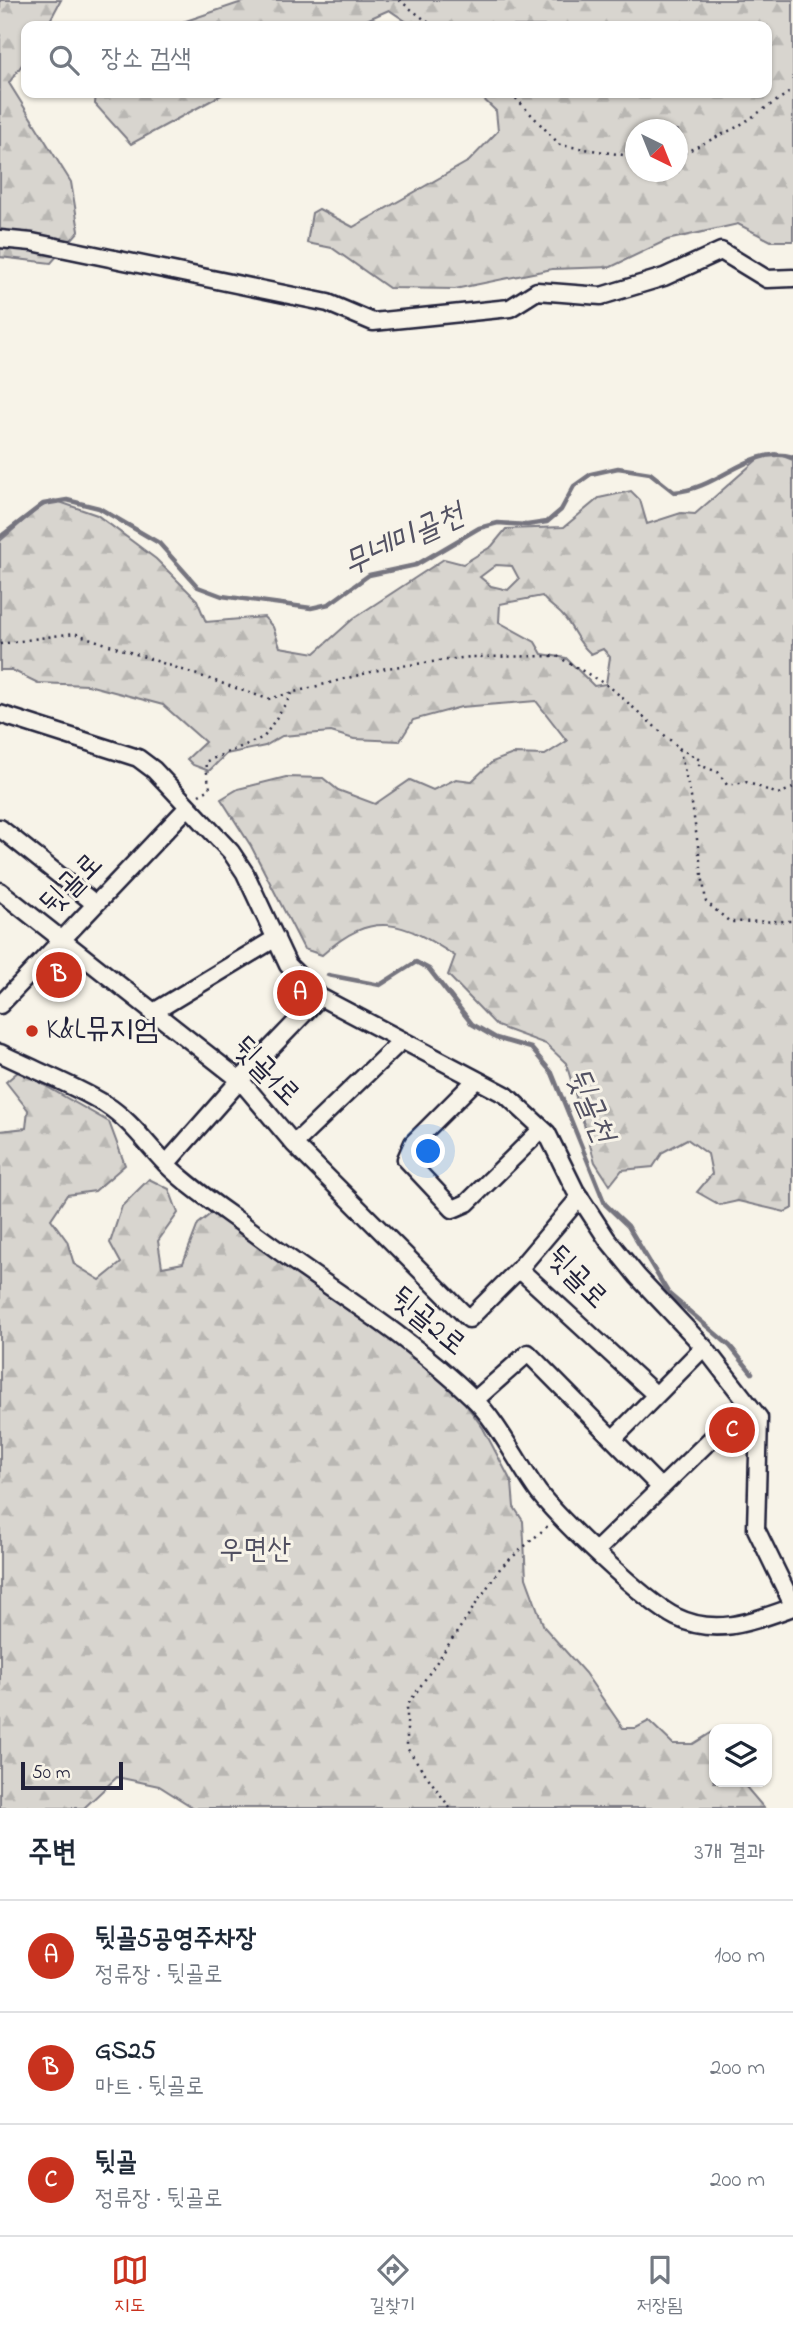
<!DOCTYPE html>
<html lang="ko">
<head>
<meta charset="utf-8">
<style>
	:root { --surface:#fff; --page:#f2f2f3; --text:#1f2937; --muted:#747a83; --line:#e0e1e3; --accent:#c8321e }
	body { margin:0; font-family:"Indie Flower","Poor Story",sans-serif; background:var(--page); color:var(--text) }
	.controls { position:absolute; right:21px; bottom:21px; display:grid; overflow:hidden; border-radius:14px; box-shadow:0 2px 5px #0004 }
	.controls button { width:63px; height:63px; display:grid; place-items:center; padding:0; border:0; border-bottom:2px solid var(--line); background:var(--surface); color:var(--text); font:35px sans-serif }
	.compass { position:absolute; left:625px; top:119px; width:63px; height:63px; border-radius:50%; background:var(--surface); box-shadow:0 2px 5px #0004; rotate:137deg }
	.scale { position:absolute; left:21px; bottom:18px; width:102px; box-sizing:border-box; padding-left:7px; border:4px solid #22223b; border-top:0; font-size:19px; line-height:24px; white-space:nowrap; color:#22223b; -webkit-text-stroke:5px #f7f3e8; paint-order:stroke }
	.you { position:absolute; left:429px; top:1152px; width:24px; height:24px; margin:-18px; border:5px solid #fff; border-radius:50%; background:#1a73e8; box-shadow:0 0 0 10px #1a73e833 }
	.badge { display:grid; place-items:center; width:46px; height:46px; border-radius:50%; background:var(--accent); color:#fff; font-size:23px; font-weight:700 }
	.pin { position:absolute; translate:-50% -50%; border:4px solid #fff; box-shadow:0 2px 7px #0006 }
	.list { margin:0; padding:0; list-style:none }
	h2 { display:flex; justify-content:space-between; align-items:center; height:91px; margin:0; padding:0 28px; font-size:30px }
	h2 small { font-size:23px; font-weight:400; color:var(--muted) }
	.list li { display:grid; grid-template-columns:46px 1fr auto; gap:21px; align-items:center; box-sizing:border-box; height:112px; padding:0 28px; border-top:2px solid var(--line) }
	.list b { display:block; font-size:26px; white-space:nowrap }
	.list p { margin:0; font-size:23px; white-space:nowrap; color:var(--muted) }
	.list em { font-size:23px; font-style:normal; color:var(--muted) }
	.icon { flex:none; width:38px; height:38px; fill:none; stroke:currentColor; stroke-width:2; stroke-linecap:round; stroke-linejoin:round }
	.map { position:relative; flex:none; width:793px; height:1808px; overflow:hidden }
	.search { position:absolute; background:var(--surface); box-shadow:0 2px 5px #0004; left:21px; right:21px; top:21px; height:77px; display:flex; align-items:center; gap:18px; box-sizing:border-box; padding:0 24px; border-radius:14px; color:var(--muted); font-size:26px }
	.sheet { height:427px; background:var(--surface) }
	nav { display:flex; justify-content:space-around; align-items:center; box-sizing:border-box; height:98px; border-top:2px solid var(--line); background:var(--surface); font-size:19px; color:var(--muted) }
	nav a { display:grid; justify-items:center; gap:4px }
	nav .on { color:var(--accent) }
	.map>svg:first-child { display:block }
	.forest { fill:url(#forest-firs); stroke:#7d7c85; stroke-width:2; fill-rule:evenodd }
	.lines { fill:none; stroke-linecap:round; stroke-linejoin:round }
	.stream { stroke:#76747f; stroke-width:4.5 }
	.minor-casing { stroke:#22223b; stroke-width:21 }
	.path { stroke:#22223b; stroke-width:2.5; stroke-dasharray:2 5; stroke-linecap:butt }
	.minor { stroke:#f7f3e8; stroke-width:16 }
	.poi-dot { fill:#c8321e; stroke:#f7f3e8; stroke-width:2.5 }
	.labels { text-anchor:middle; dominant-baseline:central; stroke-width:6; stroke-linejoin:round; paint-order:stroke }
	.street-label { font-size:30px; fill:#22223b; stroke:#f7f3e8 }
	.poi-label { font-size:30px; fill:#22223b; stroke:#f7f3e8; text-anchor:start }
	.park-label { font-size:30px; fill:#504f60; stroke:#f7f3e8 }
	.water-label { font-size:32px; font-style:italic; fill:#535263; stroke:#f7f3e8 }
</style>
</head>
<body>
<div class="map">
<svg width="793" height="1808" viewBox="0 0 793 1808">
	<defs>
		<pattern id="forest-firs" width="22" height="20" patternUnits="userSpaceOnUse" patternTransform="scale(1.75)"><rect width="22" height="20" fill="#d8d5cf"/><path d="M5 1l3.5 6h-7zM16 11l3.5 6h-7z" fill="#b9b7b3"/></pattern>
	</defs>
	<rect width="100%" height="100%" fill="#f7f3e8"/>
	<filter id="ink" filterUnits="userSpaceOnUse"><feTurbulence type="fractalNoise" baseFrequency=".0143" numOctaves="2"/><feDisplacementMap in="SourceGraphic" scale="14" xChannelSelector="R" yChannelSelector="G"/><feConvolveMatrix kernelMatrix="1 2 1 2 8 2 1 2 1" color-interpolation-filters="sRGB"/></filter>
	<g filter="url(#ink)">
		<path class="forest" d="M0,0H61L47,26H26V59L9,83L71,182L79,231L51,263L0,257Z
			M248,0H793V241H771L738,224L667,240L611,267L552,269L455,289L389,288L332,248L307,243L312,213L319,209L353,227L469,161L498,131L496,111L477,93H767V26H413L389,10L353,26H171ZM636,130H678V172H636Z
			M96,93H225L131,144L95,104Z
			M775,453L793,460V1208L785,1212L738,1201L720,1205L697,1192L712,1174L708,1154L687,1139L663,1152L653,1167L622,1170L610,1185L595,1162L566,1063L546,1044L497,1026L448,975L455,956C402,921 373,909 322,955L304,949L251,846L221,799L238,789L286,777L323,778L338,790L375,804L410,780L433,790L456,779L472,781L492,762L513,754L545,755L567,741L536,701L461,707L413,720L400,741L354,739L331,732L282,736L265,746L226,754L209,771L193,765L187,759L205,742L163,705L88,685L38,683L12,670H0V541L36,510L54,500L97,515L156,559L197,600L206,622L264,617L273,627L280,647L315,653L354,618L444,559L463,564L492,546L506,529L564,527L599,498L631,491L640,500L647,524L681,513L695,514L759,458ZM496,565L512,566L519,579L508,590L491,586L480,577ZM542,596C548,605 556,608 563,616C574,628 575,640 591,654L603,649L610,657L606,684L594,686L566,658L542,654L535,642L499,622L500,604Z
			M19,1071L109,1122L125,1165L95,1191L67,1195L51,1219L67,1241L74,1264L100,1280L121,1263L110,1243L122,1206L149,1179L169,1189L178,1213L158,1241L162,1267L183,1263L198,1224L213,1212L248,1232L451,1384L483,1428L512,1483L514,1507L523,1521L526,1578L544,1627L585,1673L623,1728H636L649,1721L673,1744H693L714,1731V1782H747L746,1787L764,1808H194L159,1786L117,1777L84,1808H0V1131L26,1128L28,1110L6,1082Z"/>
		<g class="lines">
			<path class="stream" d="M0,537L43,504L67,500L99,508L159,543L198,587L222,596L311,608L329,604L369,575L416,565L479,528L498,523L527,525L547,522L561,510L574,486L591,474L618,468L650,473L674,492C718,490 750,444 793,457
				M328,975L380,985L416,962L429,969L472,1024L496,1038L531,1048L552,1073L605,1204L628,1226L669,1294L730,1346L752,1373"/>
			<g class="minor-casing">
				<path id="minor" d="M0,239L32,242L328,303L373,322L510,308L537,291L601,296L664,277L721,251L767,279L793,278
					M0,714L138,758L154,770L231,852L245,873L288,965L320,997L506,1095L547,1133L575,1190L607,1239L638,1277L704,1347L759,1418L756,1529L793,1605
					M0,828L94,903
					M0,891L240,1080L294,1144L469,1319L519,1269L580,1197
					M0,1005L188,807
					M152,1013L276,938
					M0,1053C34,1070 72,1084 105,1104C130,1120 145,1142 165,1163C187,1185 215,1204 240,1222C317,1282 402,1329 472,1397C499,1423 517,1463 539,1493C561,1521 645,1602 676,1617C716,1637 754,1621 793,1607
					M476,1080L413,1143L406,1159L453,1209L467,1203L542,1129
					M294,1144L401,1041
					M166,1164L240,1080L320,997
					M519,1269L656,1395
					M475,1400L528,1353L661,1488
					M613,1439L704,1347
					M597,1550L747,1404"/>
			</g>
			<path class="path" d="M399,0L433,26
				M511,93L560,145L636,157
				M678,156L737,127L793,90
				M0,644L74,633L268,699L386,668L470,657L557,656L610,687L679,748L691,797L706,902L730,922L793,921
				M679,748L700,760L699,765L718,772L727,785L746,782L778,794L793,788
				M199,795L210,789L205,762L264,737L293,692
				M450,1808L407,1748V1706L501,1567L550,1524"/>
			<use href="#minor" class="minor"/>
		</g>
	</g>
	<circle class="poi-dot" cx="32" cy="1031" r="7"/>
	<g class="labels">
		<g class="street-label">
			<text transform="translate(73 885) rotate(-46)">뒷골로</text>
			<text transform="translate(265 1073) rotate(45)">뒷골1로</text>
			<text transform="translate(576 1279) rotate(45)">뒷골로</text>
			<text transform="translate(427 1323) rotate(39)">뒷골2로</text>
		</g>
		<g class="poi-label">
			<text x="46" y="1031">K&amp;L뮤지엄</text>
		</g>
		<g class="park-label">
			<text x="255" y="1551">우면산</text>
		</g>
		<g class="water-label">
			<text transform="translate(404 541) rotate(-25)">무네미골천</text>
			<text transform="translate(588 1106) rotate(66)">뒷골천</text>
		</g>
	</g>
</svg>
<div class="controls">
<button><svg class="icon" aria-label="layers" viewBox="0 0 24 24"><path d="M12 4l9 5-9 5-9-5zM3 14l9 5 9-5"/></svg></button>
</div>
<svg class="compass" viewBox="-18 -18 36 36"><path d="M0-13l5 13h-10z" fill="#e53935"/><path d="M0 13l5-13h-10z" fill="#747a83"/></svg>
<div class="scale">50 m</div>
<div class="you"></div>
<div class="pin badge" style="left:300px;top:993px">A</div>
<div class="pin badge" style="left:59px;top:975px">B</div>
<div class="pin badge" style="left:732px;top:1430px">C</div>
<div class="search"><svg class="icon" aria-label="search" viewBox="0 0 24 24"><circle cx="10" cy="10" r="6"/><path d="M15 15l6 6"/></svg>장소 검색</div>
</div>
<section class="sheet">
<h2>주변<small>3개 결과</small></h2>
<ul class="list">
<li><span class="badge">A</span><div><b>뒷골5공영주차장</b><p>정류장 · 뒷골로</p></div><em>100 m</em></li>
<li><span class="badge">B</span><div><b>GS25</b><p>마트 · 뒷골로</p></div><em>200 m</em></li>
<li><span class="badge">C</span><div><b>뒷골</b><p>정류장 · 뒷골로</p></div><em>200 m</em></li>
</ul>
</section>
<nav>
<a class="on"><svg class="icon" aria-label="map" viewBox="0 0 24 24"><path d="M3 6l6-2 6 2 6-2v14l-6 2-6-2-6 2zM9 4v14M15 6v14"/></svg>지도</a>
<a><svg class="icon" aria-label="directions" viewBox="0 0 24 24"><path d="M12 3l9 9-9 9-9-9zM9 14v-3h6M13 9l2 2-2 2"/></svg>길찾기</a>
<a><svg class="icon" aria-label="saved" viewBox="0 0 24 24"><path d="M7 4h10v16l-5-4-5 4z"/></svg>저장됨</a>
</nav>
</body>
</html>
